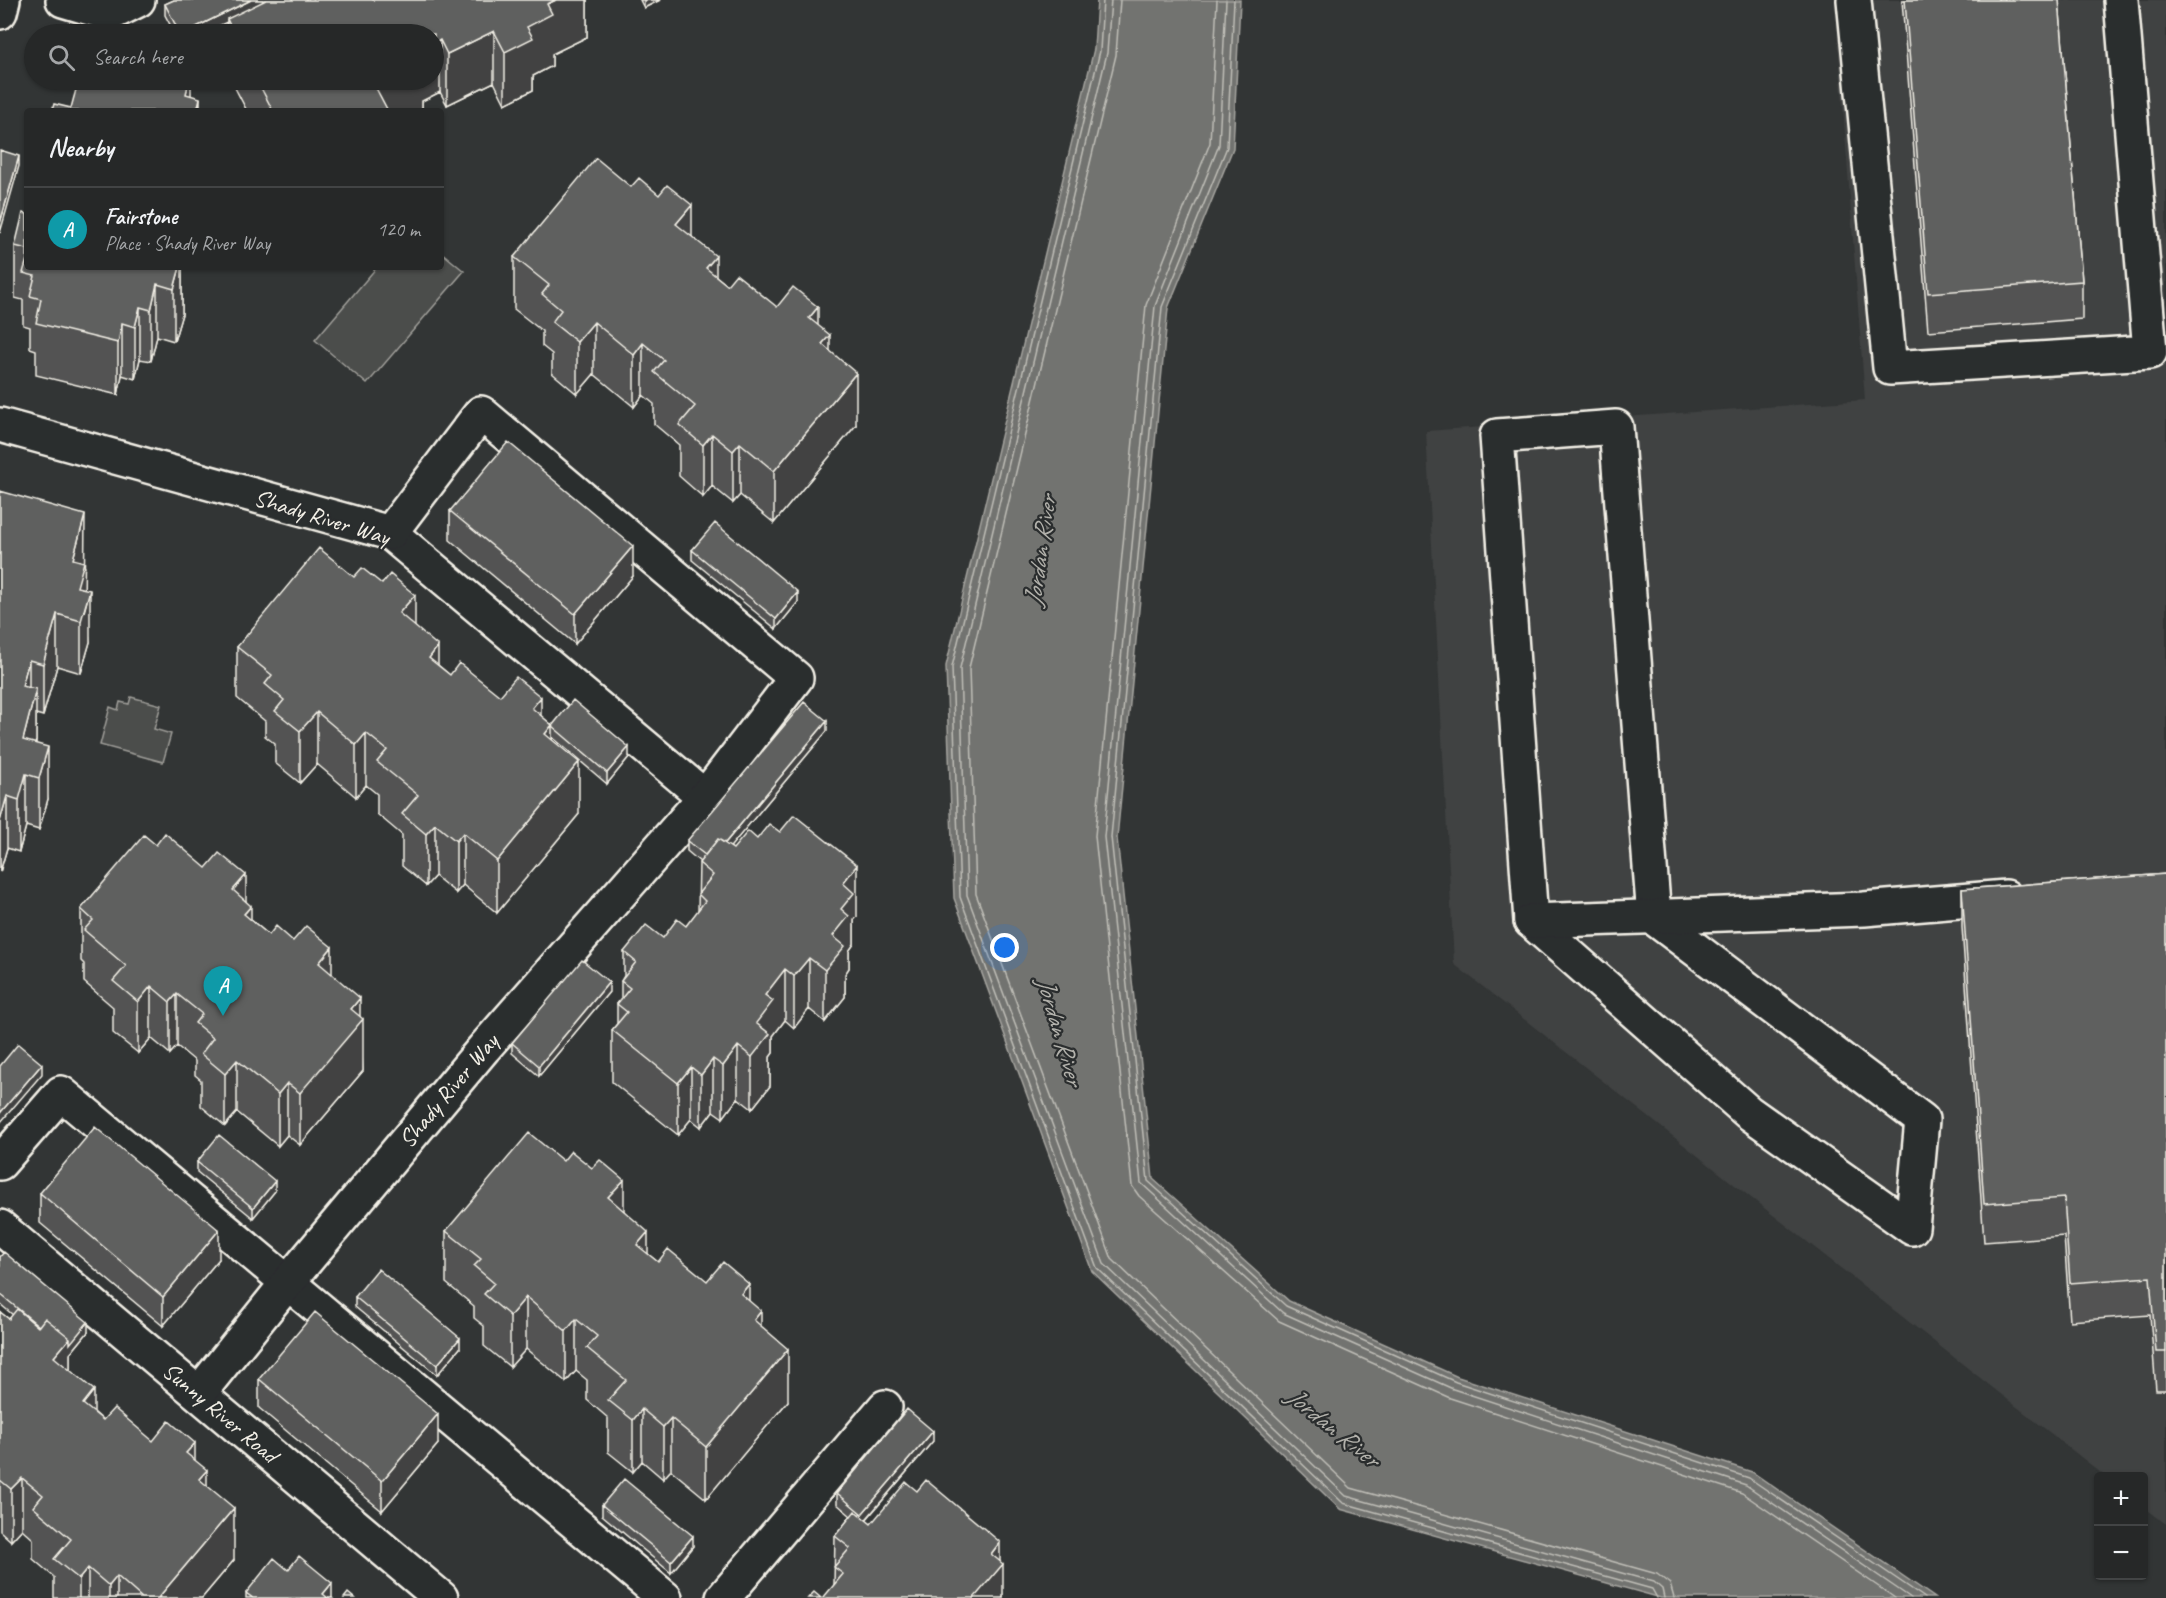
<!DOCTYPE html>
<html lang="en">
<head>
<meta charset="utf-8">
<style>
	:root { --surface:#262828; --page:#323434; --text:#f1f3f6; --muted:#a4a6a8; --line:#424445; --accent:#95b2f1 }
	body { margin:0; font-family:Caveat,sans-serif; background:var(--page); color:var(--text) }
	.controls { position:absolute; right:18px; bottom:18px; display:grid; overflow:hidden; border-radius:6px; box-shadow:0 2px 4px #0004 }
	.controls button { width:54px; height:54px; display:grid; place-items:center; padding:0; border:0; border-bottom:2px solid var(--line); background:var(--surface); color:var(--text); font:30px sans-serif }
	.you { position:absolute; left:1005px; top:948px; width:21px; height:21px; margin:-15px; border:4px solid #fff; border-radius:50%; background:#1a73e8; box-shadow:0 0 0 9px #1a73e833 }
	.badge { display:grid; place-items:center; width:39px; height:39px; border-radius:50%; background:var(--accent); color:#fff; font-size:20px; font-weight:700 }
	.pin { position:absolute; translate:-50% -50px; filter:drop-shadow(0 2px 3px #0008) }
	.pin::after { content:''; position:absolute; top:32px; width:21px; height:18px; background:inherit; clip-path:polygon(0 0,100% 0,50% 100%) }
	.list { margin:0; padding:0; list-style:none }
	h2 { display:flex; justify-content:space-between; align-items:center; height:78px; margin:0; padding:0 24px; font-size:26px }
	h2 small { font-size:20px; font-weight:400; color:var(--muted) }
	.list li { display:grid; grid-template-columns:39px 1fr auto; gap:18px; align-items:center; box-sizing:border-box; height:84px; padding:0 24px; border-top:2px solid var(--line) }
	.list b { display:block; font-size:22px; white-space:nowrap }
	.list p { margin:0; font-size:20px; white-space:nowrap; color:var(--muted) }
	.list em { font-size:20px; font-style:normal; color:var(--muted) }
	.icon { flex:none; width:33px; height:33px; fill:none; stroke:currentColor; stroke-width:2; stroke-linecap:round; stroke-linejoin:round }
	.map { position:relative; flex:none; width:2166px; height:1598px; overflow:hidden }
	.search { position:absolute; background:var(--surface); box-shadow:0 2px 4px #0004; left:24px; top:24px; width:420px; height:66px; display:flex; align-items:center; gap:15px; box-sizing:border-box; padding:0 21px; border-radius:33px; color:var(--muted); font-size:22px }
	.panel { position:absolute; background:var(--surface); box-shadow:0 2px 4px #0004; left:24px; top:108px; width:420px; height:162px; border-radius:6px }
	.map>svg:first-child { display:block }
	.built { fill:#404242 }
	.green { fill:#4b4d4c; stroke:#a09f9a; stroke-width:1.5 }
	.water { fill:#727370; stroke:#a6a5a0; stroke-width:1.5 }
	.lines { fill:none; stroke-linecap:round; stroke-linejoin:round }
	.shore { stroke:#c0bfb8; stroke-width:1.5 }
	.minor-casing { stroke:#f4f1e8; stroke-width:38 }
	.minor { stroke:#2a2d2e; stroke-width:33 }
	.wall { fill:#525352; stroke:#f4f1e8; stroke-width:1.5 }
	.shaded-wall { fill:#424342; stroke:#f4f1e8; stroke-width:1.5 }
	.building { fill:#5f605f; stroke:#f4f1e8; stroke-width:1.5 }
	.labels { text-anchor:middle; dominant-baseline:central; stroke-width:4.5; stroke-linejoin:round; paint-order:stroke }
	.street-label { font-size:24px; fill:#f4f1e8; stroke:#2a2d2e }
	.water-label { font-size:26px; font-style:italic; fill:#b3b2ac; stroke:#2a2d2e }
</style>
</head>
<body>
<div class="map">
<svg width="2166" height="1598" viewBox="0 0 2166 1598">
	<rect width="100%" height="100%" fill="#323535"/>
	<filter id="ink" filterUnits="userSpaceOnUse"><feTurbulence type="fractalNoise" baseFrequency=".0167" numOctaves="2"/><feDisplacementMap in="SourceGraphic" scale="12" xChannelSelector="R" yChannelSelector="G"/><feConvolveMatrix kernelMatrix="1 2 1 2 8 2 1 2 1" color-interpolation-filters="sRGB"/></filter>
	<g filter="url(#ink)">
		<path class="built" d="M1835,0H2166V1524L2144,1507V1476H2105L1454,964L1426,431L1865,400Z"/>
		<path class="green" d="M441,252L464,271L367,384L315,340L377,267H441Z
			M131,697L161,705L154,729L171,734L163,762L100,745L110,707L118,710L120,702L129,704Z"/>
		<path class="water" d="M1097,0H1240L1233,148L1168,308L1117,838L1153,1179L1289,1301L1458,1377L1752,1472L1935,1598H1661L1340,1509L1092,1271L954,898L946,666L1094,49Z"/>
		<g class="lines">
			<path class="shore" d="M1103,0L1100,51L952,667L960,897L1097,1268L1343,1503L1652,1589L1657,1598
				M1111,0L1107,53L960,668L967,895L1104,1264L1346,1496L1654,1582L1662,1589L1664,1598
				M1120,0L1116,55L969,668L976,894L1112,1259L1351,1488L1657,1574L1670,1584L1674,1598
				M1217,0L1210,143L1146,305L1095,836L1132,1186L1139,1196L1279,1321L1450,1398L1742,1493L1895,1598
				M1226,0L1219,145L1155,306L1104,837L1141,1183L1283,1313L1453,1389L1746,1485L1911,1598
				M1234,0L1227,147L1162,307L1111,837L1148,1181L1286,1306L1456,1382L1749,1478L1925,1598"/>
			<g class="minor-casing">
				<g id="minor">
					<path d="M63,0L110,14L138,0"/>
					<path d="M1854,0L1890,368L2150,352L2121,0"/>
					<path d="M0,12L3,0"/>
					<path d="M0,425L390,533L705,797"/>
					<path d="M1616,427L1654,918L1922,1120L1912,1228L1748,1112L1531,921L1497,436Z"/>
					<path d="M1531,921L1864,909L2006,897"/>
					<path d="M0,1163L61,1093L665,1598"/>
					<path id="s1" d="M0,1227L441,1598"/>
					<path id="s2" d="M199,1393L288,1282L484,1048L705,797L796,678L481,413L390,533"/>
					<path d="M723,1598L885,1407"/>
				</g>
			</g>
			<use href="#minor" class="minor"/>
		</g>
		<path class="wall" d="M174,0H587V37L552,54V66L533,76V90L505,104L494,82L447,105L440,92L422,101V111H247L231,80H434V34H227V22L202,34H175L165,15V4Z
			M640,0H660L644,8Z
			M1902,0H2059L2082,281V319L1928,331Z
			M27,214V267H182V314L174,341L157,336L151,361L140,359L135,379L122,375L118,395L36,375V350L30,348V327L23,325V300L15,298V246Z
			M692,237L716,276L727,285L818,326L830,351L856,425L774,523L740,495L733,503L712,486L703,497L679,476V445L654,424V404L643,395L634,407L594,374L577,394L552,373V354L542,346V331L514,309V257Z
			M0,491L85,567L84,571V588L90,642L81,673L57,666L43,716L36,714V744L48,799L39,830L26,826L19,852L7,848L0,872Z
			M450,511L633,576L575,644L450,540Z
			M692,550L798,602L776,629L692,560Z
			M415,627L438,665L450,675L541,716L552,725L629,757L607,784L552,737V740L579,814L497,913L463,885L456,893L435,876L426,886L402,866V835L377,814V794L366,785L356,797L317,764L300,783L275,763V744L265,736V721L237,698V647Z
			M827,731L730,847L733,849L757,839L857,917L854,920V944L849,951V968L845,974V997L825,1022L809,1009L794,1028L785,1020L773,1036V1053L770,1057V1086L752,1109L738,1098L723,1118L713,1111L701,1127L691,1119L678,1135L612,1082V1030L617,1024V1004L621,999V981L624,976V952L663,938L686,926L698,911L699,863L700,862L687,851V841Z
			M156,845L246,901L251,920L269,935L332,974L360,1017L363,1071L300,1145L287,1135L278,1146L237,1112L225,1126L201,1106V1080L195,1075V1061L177,1046L170,1054L151,1038L138,1053L113,1033V1007L84,982V964L81,961V909Z
			M2166,874V1390H2156L2150,1315L2070,1321L2064,1236L1984,1242L1962,927V889Z
			M609,992L539,1076L512,1053V1043Z
			M197,1162L275,1191L253,1218L197,1172Z
			M40,1193L219,1259L163,1326L40,1223Z
			M624,1211L648,1254L658,1262L707,1281L749,1301L761,1327L788,1401L706,1499L671,1470L663,1479L642,1461L633,1472L608,1452V1418L587,1400V1380L576,1371L566,1382L526,1349L510,1367L484,1346V1326L474,1318V1306L446,1283V1231Z
			M0,1257L88,1332L70,1354V1370L94,1412L103,1420L153,1441L195,1460L207,1485L234,1560L202,1598H54V1577L33,1559V1539L22,1529L11,1541L0,1531V1312L9,1319L13,1315L0,1304Z
			M355,1297L460,1348L437,1375L355,1307Z
			M259,1379L438,1444L382,1511L259,1408Z
			M933,1441L866,1520L871,1524L1000,1562L1003,1598L834,1585L835,1536L851,1516L837,1504V1493Z
			M602,1505L693,1546L671,1573L602,1515Z
			M288,1570L332,1598H246V1593Z"/>
		<path class="shaded-wall" d="M251,0H263V5L227,19V22L202,34H182Z
			M556,0H587V37L552,54V66L533,76V90L505,104V52L547,4Z
			M644,0H660L644,8Z
			M494,31V82L447,105V54Z
			M440,40V92L422,101V111H376V88L394,80H434V43Z
			M189,80H191V111L186,94Z
			M200,98V111H197Z
			M19,156V166L0,233V223Z
			M692,205V257L676,224Z
			M716,256V308L706,268Z
			M180,267H182V314L174,341V289Z
			M157,284V336L151,361V310Z
			M140,307V359L135,379V327Z
			M818,307V359L809,318Z
			M594,322V374L577,394V342Z
			M122,323V375L118,395V343Z
			M830,335V387L822,344Z
			M643,343V395L634,407V355Z
			M856,373V425L774,523V471Z
			M712,434V486L703,497V445Z
			M740,443V495L733,503V451Z
			M85,515L84,612L90,590V642L81,673V621L73,559Z
			M633,546V576L575,644V614Z
			M798,592V602L776,629V619Z
			M415,595V647L399,613Z
			M57,614V666L43,716V664Z
			M438,646V698L429,658Z
			M29,660V712L22,686Z
			M36,689V741L27,774H26V826L19,852V800L23,740Z
			M541,697V749L532,708Z
			M317,712V764L300,783V731Z
			M827,721V731L711,870V860Z
			M552,725V777L545,734Z
			M366,733V785L356,797V745Z
			M48,747V799L39,830V778Z
			M629,747V757L607,784V773Z
			M579,762V814L497,913V861Z
			M7,796V848L0,872V821Z
			M435,824V876L426,886V834Z
			M463,833V885L456,893V841Z
			M857,865V917L854,920V944L849,951V968L845,974V997L825,1022V970L833,936L843,883Z
			M246,875V912L251,906V958L233,890Z
			M332,947V999L319,963Z
			M809,958V1009L794,1028V976Z
			M785,969V1020L773,1036V1053L770,1057V1086L752,1109V1057L756,1023L765,995Z
			M609,982V992L539,1076V1066Z
			M151,986V1038L138,1053V1002Z
			M177,994V1046L170,1054V1002Z
			M360,998V1022L363,1019V1071L300,1145V1093L351,1009Z
			M738,1046V1098L723,1118V1066Z
			M713,1059V1111L701,1127V1075Z
			M237,1060V1112L225,1126V1074Z
			M42,1064V1074L0,1123V1113Z
			M691,1067V1119L678,1135V1083Z
			M287,1083V1135L278,1146V1094Z
			M624,1180V1232L608,1197Z
			M275,1181V1191L253,1218V1208Z
			M219,1230V1259L163,1326V1297Z
			M648,1232V1284L637,1245Z
			M749,1284V1336L741,1294Z
			M526,1297V1349L510,1367V1316Z
			M761,1311V1363L754,1320Z
			M576,1319V1371L566,1382V1331Z
			M88,1322V1332L70,1354V1390L54,1357L70,1338Z
			M460,1338V1348L437,1375V1365Z
			M788,1349V1401L706,1499V1447Z
			M94,1390V1442L83,1404Z
			M642,1409V1461L633,1472V1420Z
			M438,1414V1444L382,1511V1481Z
			M671,1418V1470L663,1479V1427Z
			M933,1431V1441L862,1524V1514Z
			M195,1443V1495L186,1453Z
			M207,1470V1522L199,1479Z
			M22,1478V1529L11,1541V1489Z
			M234,1508V1560L202,1598H158Z
			M693,1536V1546L671,1573V1562Z
			M1000,1542V1567L1003,1564V1598H974L991,1554Z
			M88,1568V1598H79V1579Z
			M117,1576V1598H109V1586Z
			M332,1583V1598H323V1594Z"/>
		<path class="building" d="M174,0H251L182,34H180L165,4Z
			M266,0H556L547,4L552,14L527,27L533,38L505,52L494,31L447,54L440,40L434,43V34H234L227,19Z
			M1905,0H2059L2082,281L1928,293Z
			M91,80H189L186,94L200,98L197,111H52L54,104L71,108L77,86L89,89Z
			M257,80H394L376,88L388,111H273Z
			M0,150L19,156L0,223Z
			M596,158L631,187L639,178L659,195L667,185L692,205L676,224L716,256L706,268L727,285L736,274L777,307L793,287L818,307L809,318L830,335L822,344L856,373L774,471L740,443L733,451L712,434L703,445L679,425L695,406L654,372L664,360L643,343L634,355L594,322L577,342L552,322L561,310L542,294L549,285L514,257Z
			M23,213L27,214V249L15,246Z
			M27,259V267H180L174,289L157,284L151,310L140,307L135,327L122,323L118,343L36,323L41,299L30,296L35,276L23,273Z
			M508,442L633,546L575,614L450,511Z
			M0,491L85,515L73,559L84,562L77,587L90,590L81,621L57,614L43,664L29,660L22,686L36,689L23,740L48,747L39,778L26,774L19,800L7,796L0,821Z
			M715,523L798,592L776,619L692,550Z
			M319,548L354,577L362,568L382,584L390,574L415,595L399,613L438,646L429,658L450,675L459,663L500,696L516,677L541,697L532,708L552,725L545,734L579,762L497,861L463,833L456,841L435,824L426,834L402,814L418,795L377,762L387,750L366,733L356,745L317,712L300,731L275,711L284,700L265,684L272,675L237,647Z
			M573,700L629,747L607,773L552,726Z
			M804,702L827,721L725,843L718,839L705,855L687,841Z
			M794,815L857,865L843,883L854,893L841,909L849,916L833,936L845,946L825,970L809,958L794,976L785,969L765,995L773,1001L756,1023L770,1034L752,1057L738,1046L723,1066L713,1059L701,1075L691,1067L678,1083L612,1030L627,1012L617,1004L630,988L621,981L636,962L624,952L646,925L663,938L677,919L686,926L705,901L698,894L713,875L699,863L718,839L733,849L748,831L757,839L769,824L780,832Z
			M165,833L206,868L219,853L246,875L233,890L251,906L244,914L269,935L276,926L293,941L306,926L332,947L319,963L360,998L351,1009L363,1019L300,1093L287,1083L278,1094L237,1060L225,1074L201,1054L213,1038L195,1023L202,1014L177,994L170,1002L151,986L138,1002L113,981L126,966L84,930L93,920L81,909L144,835L156,845Z
			M2166,874V1352H2156L2150,1277L2070,1283L2064,1198L1984,1204L1962,889Z
			M582,960L609,982L539,1066L512,1043Z
			M18,1044L42,1064L0,1113V1066Z
			M95,1127L219,1230L163,1297L40,1193Z
			M529,1133L563,1161L571,1151L592,1168L600,1160L624,1180L608,1197L648,1232L637,1245L658,1262L668,1249L707,1281L723,1262L749,1284L741,1294L761,1311L754,1320L788,1349L706,1447L671,1418L663,1427L642,1409L633,1420L608,1400L626,1380L587,1348L597,1336L576,1319L566,1331L526,1297L510,1316L484,1294L494,1283L474,1266L481,1259L446,1231Z
			M219,1135L275,1181L253,1208L197,1162Z
			M4,1252L88,1322L70,1344V1338L45,1318L39,1326L0,1294V1257Z
			M378,1269L460,1338L437,1365L355,1297Z
			M17,1309L38,1327L45,1318L70,1338L54,1357L94,1390L83,1404L103,1420L114,1408L153,1441L169,1421L195,1443L186,1453L207,1470L199,1479L234,1508L158,1598H142L117,1576L109,1586L88,1568L79,1579L54,1559L71,1539L33,1507L43,1495L22,1478L11,1489L0,1480V1312L9,1319Z
			M315,1312L438,1414L382,1481L259,1379Z
			M907,1409L933,1431L862,1514L837,1493Z
			M624,1479L693,1536L671,1562L602,1505Z
			M926,1480L1000,1542L991,1554L1003,1564L974,1598H823L843,1574L834,1567L850,1548L835,1536L855,1511L871,1524L906,1482L917,1491Z
			M299,1556L332,1583L323,1594L328,1598H253L246,1593L274,1558L288,1570Z
			M814,1592L821,1598H808Z
			M348,1593L354,1598H344Z"/>
	</g>
	<g class="labels">
		<g class="street-label">
			<text transform="translate(322 517) rotate(17)">Shady River Way</text>
			<text stroke="none"><textPath href="#s2" startOffset="392">Shady River Way</textPath></text>
			<text stroke="none"><textPath href="#s1" startOffset="288">Sunny River Road</textPath></text>
		</g>
		<g class="water-label">
			<text transform="translate(1040 551) rotate(-82)">Jordan River</text>
			<text transform="translate(1060 1031) rotate(74)">Jordan River</text>
			<text transform="translate(1333 1427) rotate(39)">Jordan River</text>
		</g>
	</g>
</svg>
<div class="controls">
<button>+</button>
<button>−</button>
</div>
<div class="you"></div>
<div class="pin badge" style="left:223px;top:1016px;background:#0f9aa8">A</div>
<div class="search"><svg class="icon" aria-label="search" viewBox="0 0 24 24"><circle cx="10" cy="10" r="6"/><path d="M15 15l6 6"/></svg>Search here</div>
<section class="panel">
<h2>Nearby<small></small></h2>
<ul class="list">
<li><span class="badge" style="background:#0f9aa8">A</span><div><b>Fairstone</b><p>Place · Shady River Way</p></div><em>120 m</em></li>
</ul>
</section>
</div>
</body>
</html>
